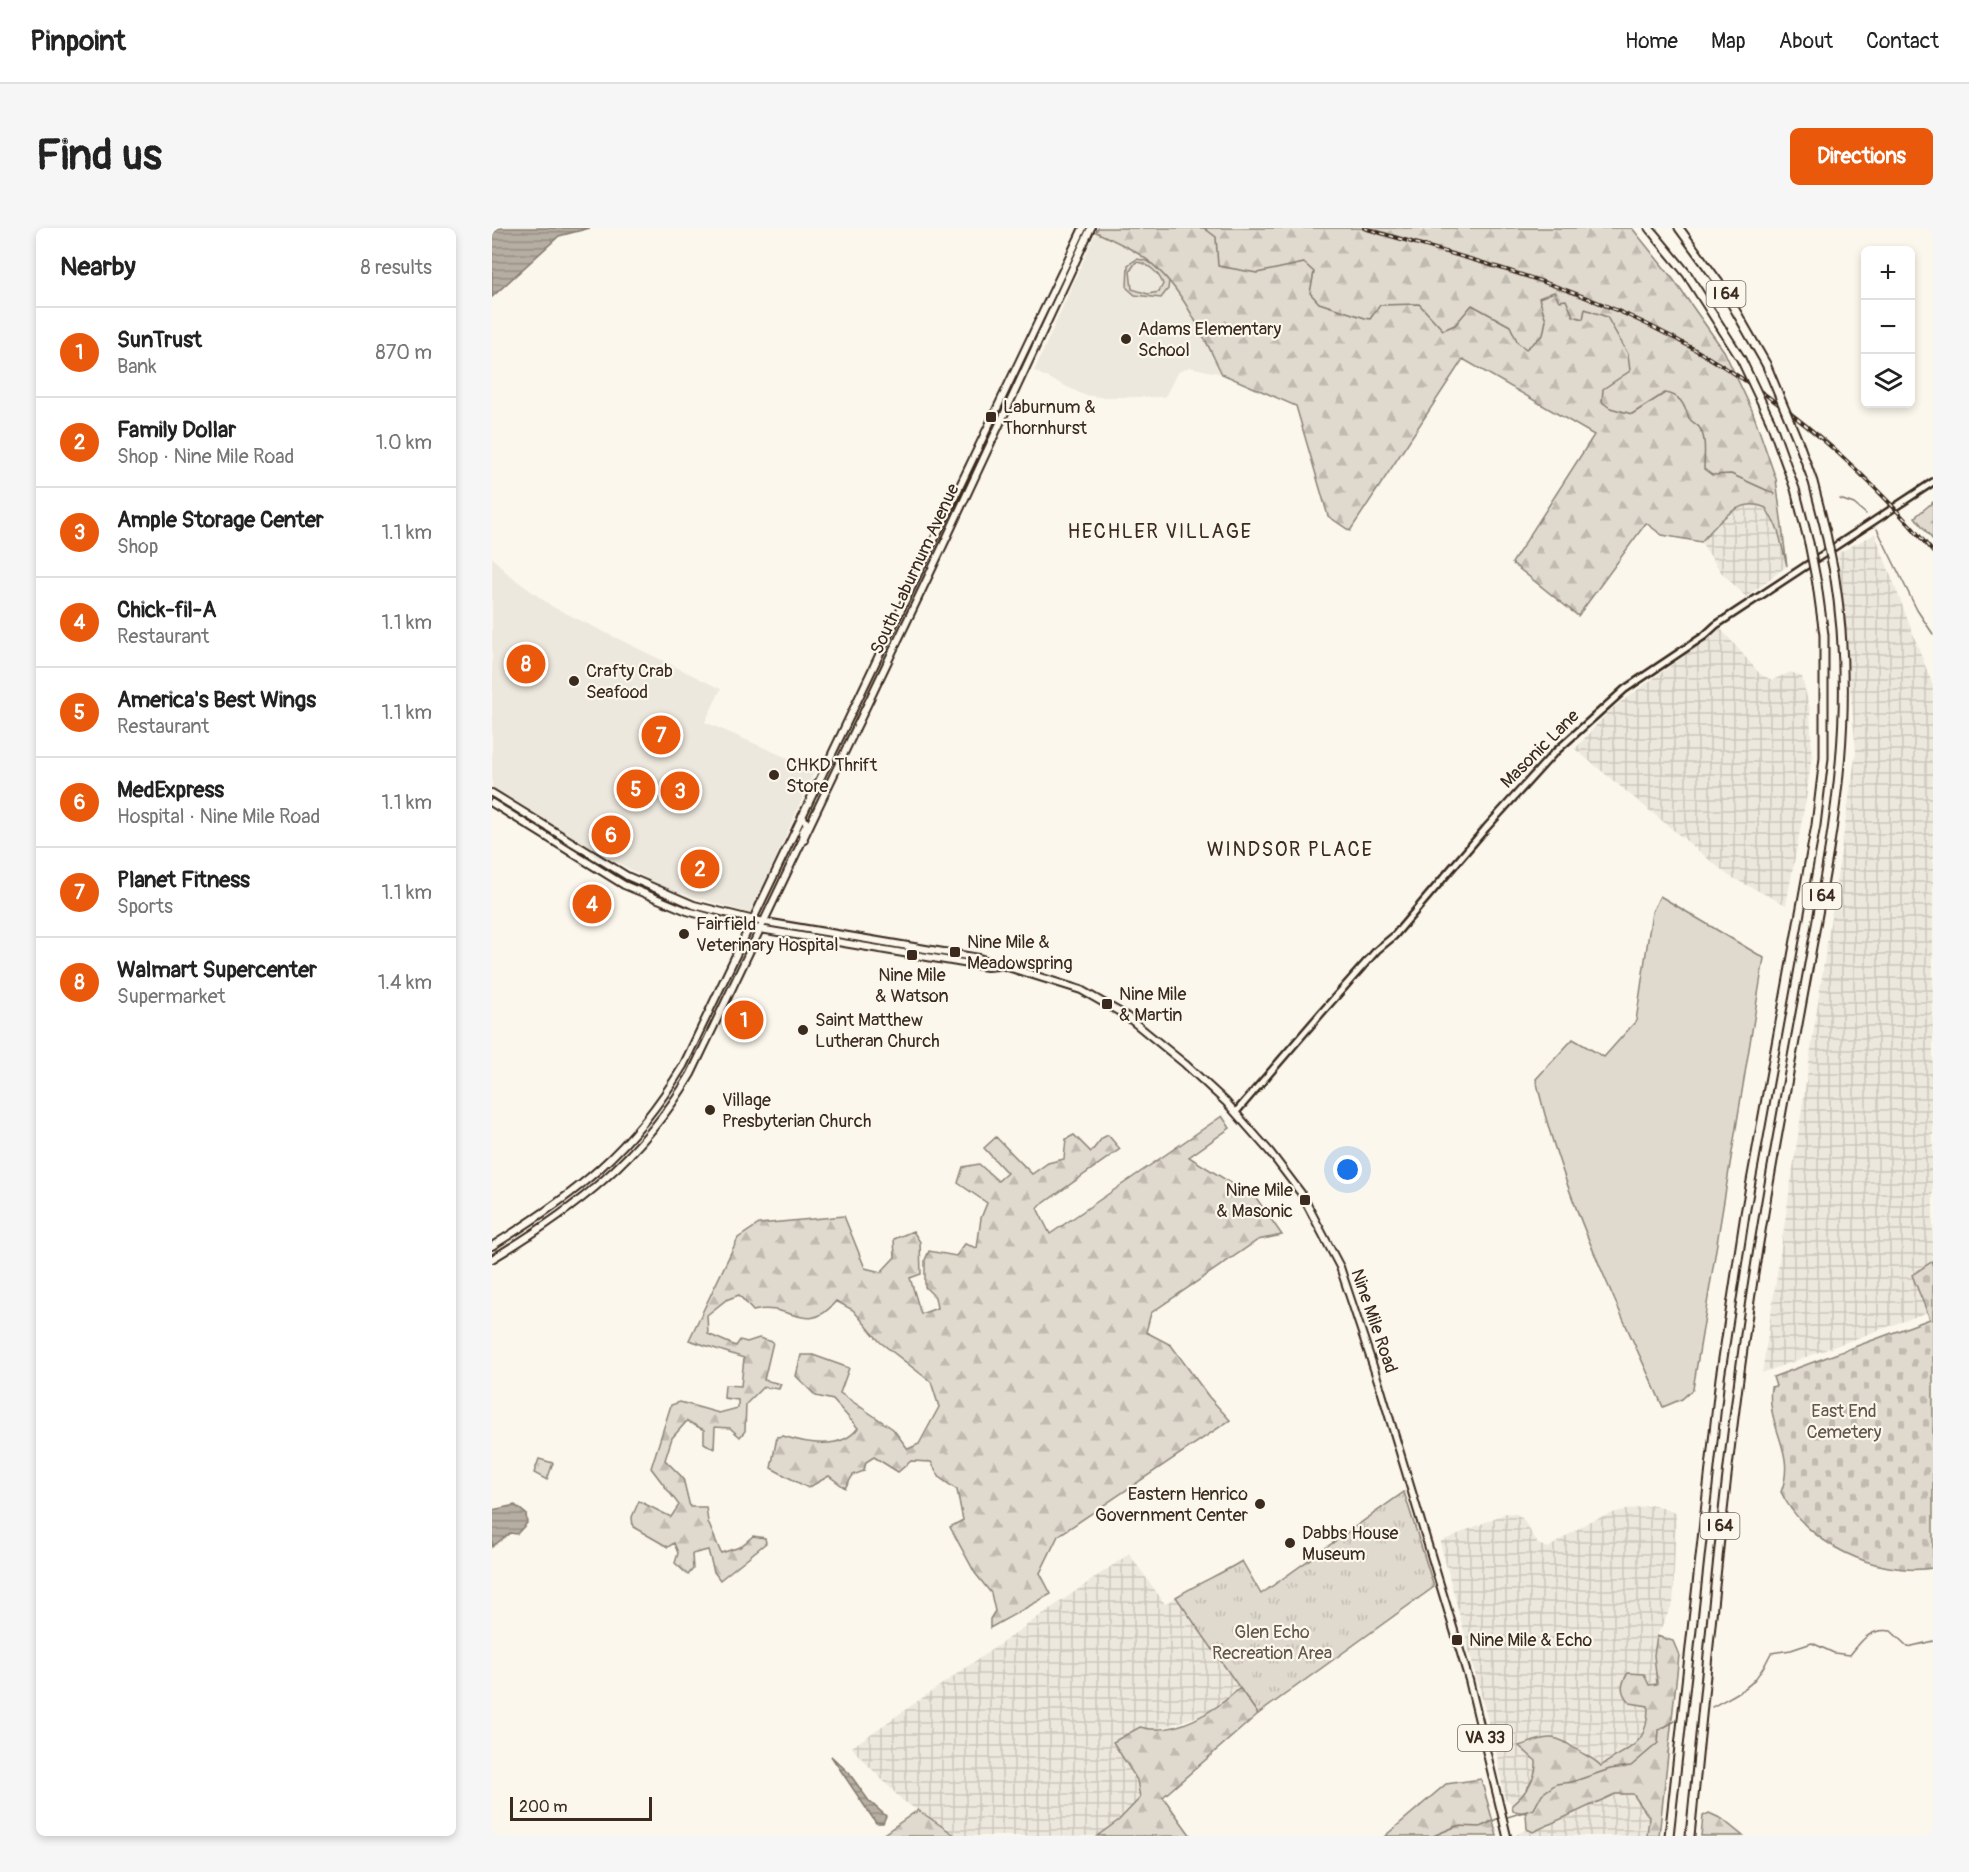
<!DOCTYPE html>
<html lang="en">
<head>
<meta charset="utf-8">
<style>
	:root { --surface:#fff; --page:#f6f6f6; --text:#222; --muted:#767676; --line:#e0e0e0; --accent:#ea580c }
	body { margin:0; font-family:Pangolin,sans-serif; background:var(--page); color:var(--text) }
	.controls { position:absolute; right:18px; top:18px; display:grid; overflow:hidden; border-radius:9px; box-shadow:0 3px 9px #0003 }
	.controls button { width:54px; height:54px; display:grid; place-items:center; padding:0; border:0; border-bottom:2px solid var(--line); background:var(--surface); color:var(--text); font:30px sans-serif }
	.scale { position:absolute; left:18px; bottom:15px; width:142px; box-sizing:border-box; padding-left:6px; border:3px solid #3b2a1e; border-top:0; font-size:16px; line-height:21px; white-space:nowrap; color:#3b2a1e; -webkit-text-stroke:4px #fbf7ec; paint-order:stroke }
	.you { position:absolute; left:856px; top:942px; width:21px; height:21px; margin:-15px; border:4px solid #fff; border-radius:50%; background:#1a73e8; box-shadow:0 0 0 9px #1a73e833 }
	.badge { display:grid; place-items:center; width:39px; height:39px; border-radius:50%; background:var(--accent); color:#fff; font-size:20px; font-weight:700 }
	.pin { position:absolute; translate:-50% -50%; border:3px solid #fff; box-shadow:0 2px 6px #0006 }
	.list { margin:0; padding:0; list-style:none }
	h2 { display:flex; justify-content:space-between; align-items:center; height:78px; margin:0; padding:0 24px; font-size:26px }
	h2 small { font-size:20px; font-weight:400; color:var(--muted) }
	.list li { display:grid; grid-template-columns:39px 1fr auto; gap:18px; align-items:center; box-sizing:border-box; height:90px; padding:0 24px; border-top:2px solid var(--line) }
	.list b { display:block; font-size:22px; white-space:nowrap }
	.list p { margin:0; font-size:20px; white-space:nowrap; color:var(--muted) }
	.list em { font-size:20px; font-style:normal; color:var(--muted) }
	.icon { flex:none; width:33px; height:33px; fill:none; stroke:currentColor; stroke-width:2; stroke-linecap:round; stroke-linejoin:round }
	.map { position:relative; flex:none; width:1441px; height:1608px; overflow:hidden; border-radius:9px }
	header { display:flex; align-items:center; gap:36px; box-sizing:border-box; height:84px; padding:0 30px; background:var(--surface); border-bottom:2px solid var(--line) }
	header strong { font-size:28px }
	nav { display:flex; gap:33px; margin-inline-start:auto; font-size:21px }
	.intro { display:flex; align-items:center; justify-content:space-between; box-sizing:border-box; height:144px; padding:0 36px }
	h1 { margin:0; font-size:42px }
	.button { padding:15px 27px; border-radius:9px; background:var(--accent); color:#fff; font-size:21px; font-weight:700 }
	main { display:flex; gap:36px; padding:0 36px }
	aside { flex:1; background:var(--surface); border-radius:9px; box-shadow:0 3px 9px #0003 }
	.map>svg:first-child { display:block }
	.built { fill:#ede8dd }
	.industrial { fill:url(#industrial-grid) }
	.grass { fill:#dfd9ce; stroke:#8d8276; stroke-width:1.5; fill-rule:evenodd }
	.forest { fill:url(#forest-firs); stroke:#8d8276; stroke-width:1.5 }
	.cemetery { fill:url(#cemetery-stones); stroke:#8d8276; stroke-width:1.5 }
	.park { fill:url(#park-tufts); stroke:#8d8276; stroke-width:1.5 }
	.water { fill:url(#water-rules); stroke:#85796d; stroke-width:1.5 }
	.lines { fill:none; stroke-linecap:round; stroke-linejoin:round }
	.stream { stroke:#85796d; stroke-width:1.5 }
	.secondary-casing { stroke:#3b2a1e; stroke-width:10 }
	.primary-casing { stroke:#3b2a1e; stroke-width:10 }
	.motorway-casing { stroke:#3b2a1e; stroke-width:11 }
	.secondary { stroke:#fbf7ec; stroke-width:5 }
	.primary { stroke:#fbf7ec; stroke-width:6 }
	.motorway { stroke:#fbf7ec; stroke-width:7 }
	.rail-casing { stroke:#3b2a1e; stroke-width:4 }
	.rail { stroke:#fbf7ec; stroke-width:1.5; stroke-dasharray:4.5; stroke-linecap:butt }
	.motorway-bridge-casing { stroke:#3b2a1e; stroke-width:11; stroke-linecap:butt }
	.motorway-bridge { stroke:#fbf7ec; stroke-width:7 }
	.poi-dot { fill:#3b2a1e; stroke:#fbf7ec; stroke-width:2 }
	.labels { text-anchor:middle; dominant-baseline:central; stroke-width:4.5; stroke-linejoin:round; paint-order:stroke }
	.shield { fill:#fbf7ec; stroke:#75685c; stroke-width:1.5 }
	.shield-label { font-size:16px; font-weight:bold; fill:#3b2a1e }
	.poi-label { font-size:18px; fill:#3b2a1e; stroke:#fbf7ec; text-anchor:start }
	.street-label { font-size:18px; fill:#3b2a1e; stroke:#fbf7ec }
	.park-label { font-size:18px; fill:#64564a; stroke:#fbf7ec }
	.neighbourhood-label { font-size:20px; letter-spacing:1.5px; fill:#3b2a1e; stroke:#fbf7ec }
</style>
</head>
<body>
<header>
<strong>Pinpoint</strong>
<nav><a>Home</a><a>Map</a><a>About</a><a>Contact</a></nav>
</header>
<div class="intro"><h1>Find us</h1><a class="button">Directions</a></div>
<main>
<aside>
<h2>Nearby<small>8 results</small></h2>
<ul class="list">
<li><span class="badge">1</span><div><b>SunTrust</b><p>Bank</p></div><em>870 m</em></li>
<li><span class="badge">2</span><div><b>Family Dollar</b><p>Shop · Nine Mile Road</p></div><em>1.0 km</em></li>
<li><span class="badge">3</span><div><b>Ample Storage Center</b><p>Shop</p></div><em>1.1 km</em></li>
<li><span class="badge">4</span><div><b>Chick-fil-A</b><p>Restaurant</p></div><em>1.1 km</em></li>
<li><span class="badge">5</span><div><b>America's Best Wings</b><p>Restaurant</p></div><em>1.1 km</em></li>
<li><span class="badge">6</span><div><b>MedExpress</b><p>Hospital · Nine Mile Road</p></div><em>1.1 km</em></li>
<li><span class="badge">7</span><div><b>Planet Fitness</b><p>Sports</p></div><em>1.1 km</em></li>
<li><span class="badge">8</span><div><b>Walmart Supercenter</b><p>Supermarket</p></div><em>1.4 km</em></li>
</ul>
</aside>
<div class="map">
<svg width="1441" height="1608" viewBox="0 0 1441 1608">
	<defs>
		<pattern id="industrial-grid" width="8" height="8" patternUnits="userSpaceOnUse" patternTransform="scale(1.5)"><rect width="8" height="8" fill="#ede8dd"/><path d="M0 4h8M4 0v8" fill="none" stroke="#ccc7bd"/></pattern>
		<pattern id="forest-firs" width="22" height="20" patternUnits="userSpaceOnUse" patternTransform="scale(1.5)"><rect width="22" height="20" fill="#dfd9ce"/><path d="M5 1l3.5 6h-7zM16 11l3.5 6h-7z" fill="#c0bab0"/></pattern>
		<pattern id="cemetery-stones" width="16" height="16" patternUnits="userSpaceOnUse" patternTransform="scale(1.5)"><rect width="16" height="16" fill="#dfd9ce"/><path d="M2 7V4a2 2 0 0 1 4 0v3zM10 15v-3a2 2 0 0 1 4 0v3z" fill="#c0bab0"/></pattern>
		<pattern id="park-tufts" width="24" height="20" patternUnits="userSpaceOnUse" patternTransform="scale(1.5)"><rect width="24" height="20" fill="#dfd9ce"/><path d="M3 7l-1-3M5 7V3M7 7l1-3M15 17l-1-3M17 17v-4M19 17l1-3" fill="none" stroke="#c0bab0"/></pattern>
		<pattern id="water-rules" width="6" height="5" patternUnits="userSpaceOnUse" patternTransform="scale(1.5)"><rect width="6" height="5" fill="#b6aea2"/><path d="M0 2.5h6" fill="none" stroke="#958e83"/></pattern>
	</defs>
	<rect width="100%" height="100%" fill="#fbf7ec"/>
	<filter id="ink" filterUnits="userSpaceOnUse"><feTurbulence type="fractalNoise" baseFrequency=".0167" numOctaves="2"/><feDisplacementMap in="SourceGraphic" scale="12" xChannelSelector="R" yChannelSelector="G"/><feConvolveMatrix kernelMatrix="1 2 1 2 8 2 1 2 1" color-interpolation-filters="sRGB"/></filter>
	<g filter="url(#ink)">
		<path class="built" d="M604,4L644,23L673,49L699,83L730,146L697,139L685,145L673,169H607L592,167L542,143Z
			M0,329L17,347L61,379L229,461L213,494L323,542L259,686L169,659L0,563Z"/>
		<path class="industrial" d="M1263,275L1274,279L1286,302L1295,338L1254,369L1229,344L1209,314L1229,291L1246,280Z
			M1383,306L1441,458V1033L1420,1047L1436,1084L1270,1145L1364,524L1346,325Z
			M1229,401L1268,446L1280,452L1299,444L1310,449L1318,482L1320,526L1315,565L1294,677L1237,648L1083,521L1118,482Z
			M1161,1277L1184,1284L1181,1375L1165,1408V1456L1157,1457L1155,1453L1133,1469L1138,1475L1156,1477L1154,1501L1143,1519L1109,1538L1101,1529L1084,1521L1078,1514L1028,1518L1044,1533V1540L1038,1555L1020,1577L1012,1568L1005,1527L948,1314L1014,1285L1024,1286L1031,1291L1046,1316L1056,1320L1098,1293L1124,1284Z
			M637,1326L673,1376L684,1369L748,1460L727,1479L710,1487L621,1515L645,1552L648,1570L627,1592L605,1608H464L410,1572L367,1528L360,1519Z
			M1123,1566H1141L1148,1574L1157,1589L1155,1608H1022L1035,1601L1041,1604Z"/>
		<path class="grass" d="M645,31C661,33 667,40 677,53L676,61L669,70L643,67L635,60L636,37ZM644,34C656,35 667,45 671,56L667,64L656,66L640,61L638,43Z
			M1168,668L1272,730L1201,1161L1190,1171L1171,1179C1123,1072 1070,966 1044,851L1081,811L1112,829L1144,793L1160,684Z"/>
		<path class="forest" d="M606,0H1140L1181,51L1232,123L1260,182L1284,251L1295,338L1286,302L1274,280C1247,267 1226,295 1209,314L1170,307L1154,295L1086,388L1020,335L1102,207L971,131L858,303L836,288L804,178L730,146C708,102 687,49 642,23C630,16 617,10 604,4Z
			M1441,274V312L1423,289Z
			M730,888L738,900L697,929L765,971L790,1007L766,1012L659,1085L654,1104L679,1117L717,1169L738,1192L566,1308L548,1345L559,1366L498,1400V1391L503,1383L499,1365L483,1345L458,1299L471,1292L465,1262L448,1250L439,1234L419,1233L406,1244L382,1229L374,1234L372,1243L361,1247L353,1260L337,1248L316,1260L279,1240L285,1209L291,1208C313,1215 349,1223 366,1200L341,1172L324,1168L304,1148L309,1127H321L357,1140L348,1165L401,1201L416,1221L427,1216L447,1179L439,1154L388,1114L361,1082L344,1073C315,1110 298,1073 261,1083L247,1067L234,1072L215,1087L216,1106L244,1118L248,1112L255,1114L267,1110L281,1114L272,1152L289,1156L287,1161L271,1159L254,1176L253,1203L248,1209L238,1200L223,1199L222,1221L212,1215V1202L195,1193L180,1210L173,1232L191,1250L198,1279H214L216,1294L229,1325L248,1319L261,1308L273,1310L274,1315L228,1352L222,1344L216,1322L200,1326L201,1341L196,1347L183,1335L186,1325L182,1315L176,1319L141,1299L140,1289L147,1273L179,1289L187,1277L159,1240L179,1177L188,1174L227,1185L246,1180V1172L232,1170L233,1157L249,1158L252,1130L197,1112L246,1010L267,996L352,988L373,1040L389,1044L403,1029L402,1011L421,1003L428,1014L429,1046L418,1050L429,1086L445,1080L443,1069L433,1059V1032L437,1023L464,1028L473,1016L485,1020L489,990L495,975L466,955L471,939L487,936L506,953L515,945L492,920L504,909L540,946L556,935L572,931L574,911L582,907L599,924L610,910L616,907L628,921L545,980L558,1006Z
			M1165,1408L1181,1413L1187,1427L1167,1608H1155L1157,1589L1141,1566H1123L1041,1604L1035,1601L1034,1585L1021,1583L1020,1577C1033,1566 1045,1550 1044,1533L1027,1518C1055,1509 1061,1504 1085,1522C1094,1528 1102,1530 1109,1538C1138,1518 1156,1518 1156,1478L1138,1475C1128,1465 1128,1457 1136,1445L1152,1446L1157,1457L1165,1456L1162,1427Z
			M748,1460L766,1486L671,1569L699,1608H605L627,1592L648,1570L645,1552L621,1514L648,1499C683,1509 723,1483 748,1460Z
			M989,1551L1005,1608H893L954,1556Z
			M426,1582L464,1608H389Z
			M1217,1585L1230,1591L1251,1608H1209L1211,1588Z"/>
		<path class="cemetery" d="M1441,1033V1340C1384,1349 1313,1315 1289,1264C1305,1223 1274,1200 1279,1159L1284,1158L1281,1149L1438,1091L1420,1047Z"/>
		<path class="park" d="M47,1231L61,1235L55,1252L42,1245Z
			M912,1264L942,1359L766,1486L684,1369C706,1355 729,1346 750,1333L769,1366Z"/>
		<path class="water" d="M0,0H98L67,8L0,69Z
			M23,1277L34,1286L35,1295L25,1306L18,1305L0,1319V1282Z
			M339,1528L357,1545L377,1573L394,1588L391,1595H384Z"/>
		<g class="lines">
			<path class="stream" d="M712,0L724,9L726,38L765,45L812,35L822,44L818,65L827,75L873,90L878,91L888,77L927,76L951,102L963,97L980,77L1018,98L1026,115L1034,121L1051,107L1054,92L1047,70L1062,64L1067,73L1074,72L1081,88L1091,91L1093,81L1115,89L1136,126L1138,143L1111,161L1110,174L1118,180L1140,186L1173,165C1189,167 1192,177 1197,190C1199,194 1204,195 1207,199C1215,209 1212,229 1212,241L1220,247L1239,246L1283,266
				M1348,271L1362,276L1374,286
				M1385,301L1425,382L1441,406
				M1220,1479C1253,1461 1262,1460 1279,1425L1299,1422L1320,1415L1342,1425L1358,1427C1370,1412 1378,1400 1399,1403L1416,1419L1441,1413
				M1012,1590L1042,1581L1050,1566L1064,1556L1080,1554L1118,1541L1139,1538L1166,1515L1167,1502L1183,1493
				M941,1608L965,1598L988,1599L1007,1590"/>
			<g class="secondary-casing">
				<path id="secondary" d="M744,884L831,783L885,722L902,708L994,600L1061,526L1133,461L1212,408L1224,397L1441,254"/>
			</g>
			<g class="primary-casing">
				<path id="primary" d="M0,565L135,648L202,677L262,692L487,730L589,762L633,787L693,836L734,874L778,924L809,965L848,1039L889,1162L977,1452L1015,1608
					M0,575L132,657L195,683L250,698L495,739L506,738
					M310,588L315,596L310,605L312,612
					M0,1018C84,966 139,924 191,838L591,0
					M0,1031C83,981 149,931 199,846L448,324L599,0"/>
			</g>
			<g class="motorway-casing">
				<path id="motorway" d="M1157,0L1195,46L1249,131
					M1187,0L1230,59L1274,136
					M1278,192L1303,261L1317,315
					M1306,213L1321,254L1333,301
					M1177,1608L1228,1150L1253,986L1324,597L1332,530V407L1325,356
					M1198,1608C1219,1402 1236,1195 1271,991C1286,900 1304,810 1320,719C1344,589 1364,477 1342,344"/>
			</g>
			<use href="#secondary" class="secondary"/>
			<use href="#primary" class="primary"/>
			<use href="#motorway" class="motorway"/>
			<g class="rail-casing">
				<path id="rail" d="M872,0C951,24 1033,44 1110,76C1240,130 1351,215 1441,324"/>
			</g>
			<use href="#rail" class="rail"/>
			<g class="motorway-bridge-casing">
				<path id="motorway-bridge" d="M1249,131L1278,192
					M1274,136L1306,213
					M1333,301L1342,344
					M1317,315L1325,356"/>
			</g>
			<use href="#motorway-bridge" class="motorway-bridge"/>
		</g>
	</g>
	<g class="poi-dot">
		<circle cx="634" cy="111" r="6"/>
		<rect x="493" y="183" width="12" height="12" rx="3"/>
		<circle cx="82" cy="453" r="6"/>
		<circle cx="282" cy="547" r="6"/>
		<circle cx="192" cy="706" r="6"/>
		<rect x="457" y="718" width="12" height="12" rx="3"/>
		<rect x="414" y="721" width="12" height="12" rx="3"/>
		<rect x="609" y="770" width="12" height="12" rx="3"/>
		<circle cx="311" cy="802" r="6"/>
		<circle cx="218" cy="882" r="6"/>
		<rect x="807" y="966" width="12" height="12" rx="3"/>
		<circle cx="768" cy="1276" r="6"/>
		<circle cx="798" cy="1315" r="6"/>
		<rect x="959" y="1406" width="12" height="12" rx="3"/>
	</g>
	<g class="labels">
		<g class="shield">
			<rect x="1214.5" y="53" width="39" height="26" rx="4.5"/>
			<rect x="1310.5" y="655" width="39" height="26" rx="4.5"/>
			<rect x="1208.5" y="1285" width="39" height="26" rx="4.5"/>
			<rect x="966" y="1497" width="54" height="26" rx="4.5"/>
		</g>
		<g class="shield-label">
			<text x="1234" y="66">I 64</text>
			<text x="1330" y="668">I 64</text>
			<text x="1228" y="1298">I 64</text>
			<text x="993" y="1510">VA 33</text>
		</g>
		<g class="poi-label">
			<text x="646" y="101">Adams Elementary<tspan x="646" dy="21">School</tspan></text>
			<text x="511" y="179">Laburnum &amp;<tspan x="511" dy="21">Thornhurst</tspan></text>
			<text x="94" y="443">Crafty Crab<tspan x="94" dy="21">Seafood</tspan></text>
			<text x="294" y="537">CHKD Thrift<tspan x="294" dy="21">Store</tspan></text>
			<text x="204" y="696">Fairfield<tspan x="204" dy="21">Veterinary Hospital</tspan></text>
			<text x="475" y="714">Nine Mile &amp;<tspan x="475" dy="21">Meadowspring</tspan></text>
			<text x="420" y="747" text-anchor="middle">Nine Mile<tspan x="420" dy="21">&amp; Watson</tspan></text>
			<text x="627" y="766">Nine Mile<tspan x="627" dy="21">&amp; Martin</tspan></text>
			<text x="323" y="792">Saint Matthew<tspan x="323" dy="21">Lutheran Church</tspan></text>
			<text x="230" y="872">Village<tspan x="230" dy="21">Presbyterian Church</tspan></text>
			<text x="801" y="962" text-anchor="end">Nine Mile<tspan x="801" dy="21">&amp; Masonic</tspan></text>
			<text x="756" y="1266" text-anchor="end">Eastern Henrico<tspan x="756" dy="21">Government Center</tspan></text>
			<text x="810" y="1305">Dabbs House<tspan x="810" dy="21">Museum</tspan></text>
			<text x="977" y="1412">Nine Mile &amp; Echo</text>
		</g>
		<g class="street-label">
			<text transform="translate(423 341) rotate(-65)">South Laburnum Avenue</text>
			<text transform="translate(1048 521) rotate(-45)">Masonic Lane</text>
			<text transform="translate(882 1093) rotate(71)">Nine Mile Road</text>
		</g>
		<g class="park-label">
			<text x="1352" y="1183">East End<tspan x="1352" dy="21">Cemetery</tspan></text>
			<text x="780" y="1404">Glen Echo<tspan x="780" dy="21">Recreation Area</tspan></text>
		</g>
		<g class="neighbourhood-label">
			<text x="668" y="303">HECHLER VILLAGE</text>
			<text x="798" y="621">WINDSOR PLACE</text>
		</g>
	</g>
</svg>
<div class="controls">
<button>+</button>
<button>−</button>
<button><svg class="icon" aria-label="layers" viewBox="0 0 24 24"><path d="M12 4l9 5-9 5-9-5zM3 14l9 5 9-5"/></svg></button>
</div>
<div class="scale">200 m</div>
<div class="you"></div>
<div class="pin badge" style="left:252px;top:792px">1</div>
<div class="pin badge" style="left:208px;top:641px">2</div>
<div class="pin badge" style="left:188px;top:563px">3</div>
<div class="pin badge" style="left:100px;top:676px">4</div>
<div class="pin badge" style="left:144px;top:561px">5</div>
<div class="pin badge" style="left:119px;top:607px">6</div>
<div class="pin badge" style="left:169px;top:507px">7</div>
<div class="pin badge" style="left:34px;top:436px">8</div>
</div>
</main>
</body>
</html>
